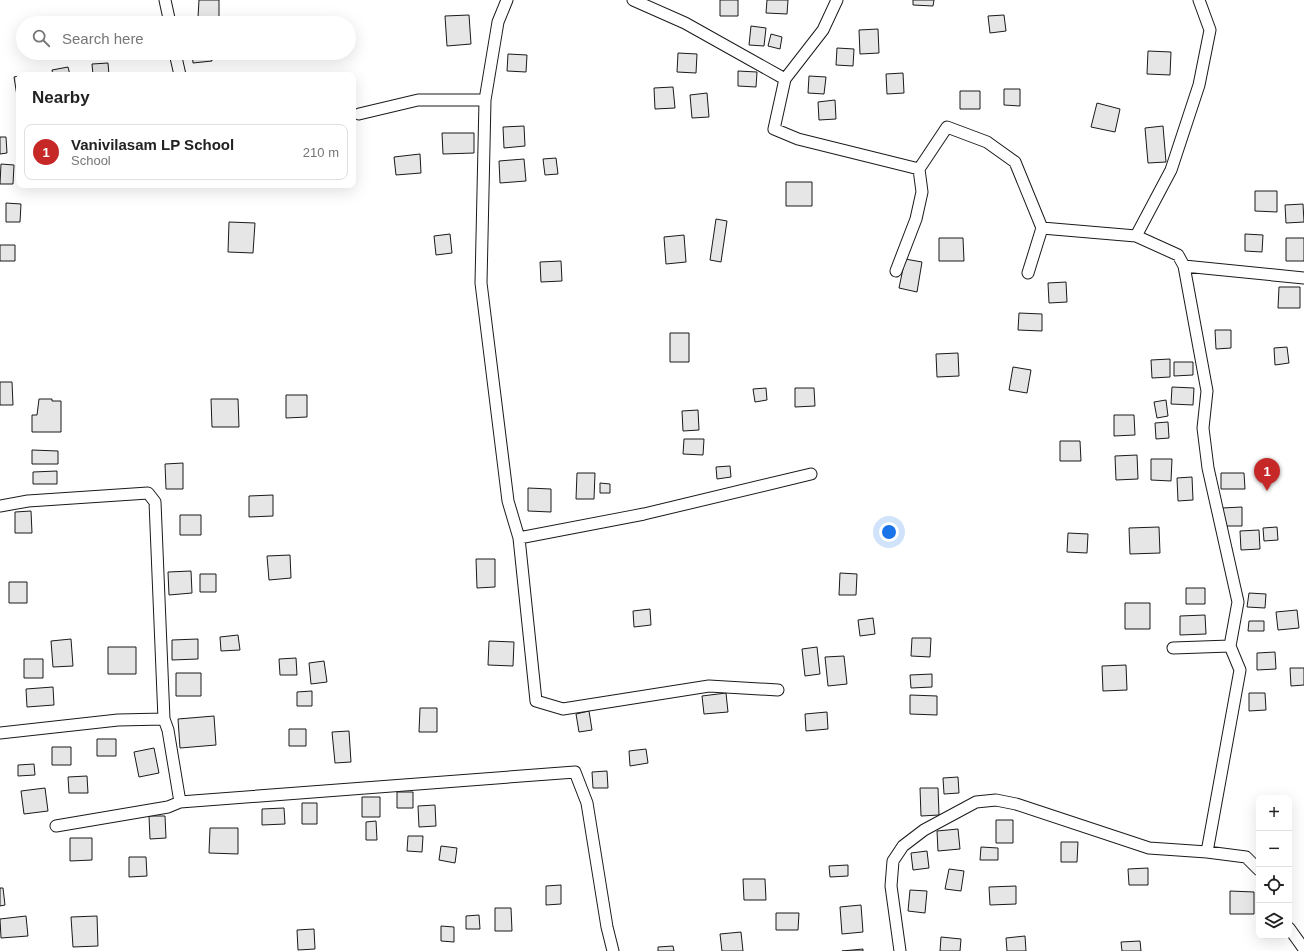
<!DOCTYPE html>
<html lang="en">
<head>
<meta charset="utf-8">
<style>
	:root { --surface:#fff; --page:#f6f6f6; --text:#222; --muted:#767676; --line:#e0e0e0; --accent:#c62828 }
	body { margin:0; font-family:Arial,sans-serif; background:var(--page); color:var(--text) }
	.controls { position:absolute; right:12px; bottom:12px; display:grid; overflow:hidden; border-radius:8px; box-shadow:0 4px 16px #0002 }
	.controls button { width:36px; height:36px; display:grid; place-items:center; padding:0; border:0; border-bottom:1px solid var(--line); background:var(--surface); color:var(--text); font:20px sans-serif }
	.you { position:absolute; left:889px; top:532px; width:14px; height:14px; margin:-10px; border:3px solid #fff; border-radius:50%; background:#1a73e8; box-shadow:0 0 0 6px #1a73e833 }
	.badge { display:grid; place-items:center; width:26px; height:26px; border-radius:50%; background:var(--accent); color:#fff; font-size:13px; font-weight:700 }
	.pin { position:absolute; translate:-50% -33px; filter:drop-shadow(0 1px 2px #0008) }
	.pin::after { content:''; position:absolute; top:21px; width:14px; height:12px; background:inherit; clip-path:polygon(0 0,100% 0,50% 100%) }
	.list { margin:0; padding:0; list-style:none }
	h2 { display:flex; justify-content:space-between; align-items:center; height:52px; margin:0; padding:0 16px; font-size:17px }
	h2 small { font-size:13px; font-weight:400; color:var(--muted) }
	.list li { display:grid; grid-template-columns:26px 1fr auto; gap:12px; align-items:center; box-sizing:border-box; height:56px; margin:0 8px 8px; padding:0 8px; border:1px solid var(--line); border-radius:8px }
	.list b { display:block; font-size:15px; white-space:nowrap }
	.list p { margin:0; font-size:13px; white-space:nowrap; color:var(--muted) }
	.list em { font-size:13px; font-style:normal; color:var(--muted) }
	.icon { flex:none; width:22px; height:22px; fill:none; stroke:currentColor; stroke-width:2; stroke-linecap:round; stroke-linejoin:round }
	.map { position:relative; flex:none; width:1304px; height:951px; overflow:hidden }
	.search { position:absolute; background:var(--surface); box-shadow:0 4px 16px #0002; left:16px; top:16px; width:340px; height:44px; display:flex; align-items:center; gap:10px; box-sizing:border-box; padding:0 14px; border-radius:22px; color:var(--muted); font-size:15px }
	.panel { position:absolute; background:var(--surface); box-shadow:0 4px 16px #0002; left:16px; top:72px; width:340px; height:116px; border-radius:8px }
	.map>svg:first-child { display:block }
	.building { fill:#e6e6e6; stroke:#1a1a1a }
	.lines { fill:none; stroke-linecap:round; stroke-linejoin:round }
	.street-casing { stroke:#1a1a1a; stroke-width:13 }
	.street { stroke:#fff; stroke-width:11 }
</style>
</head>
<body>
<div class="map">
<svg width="1304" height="951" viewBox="0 0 1304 951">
	<rect width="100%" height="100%" fill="#fff"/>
	<path class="building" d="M199,0H219V18L198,17Z
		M720,0H738V16H720Z
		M767,0H788L787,14L766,13Z
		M913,0H934L933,6L913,5Z
		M469,15L471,44L447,46L445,16Z
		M1004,15L1006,31L990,33L988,16Z
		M751,26L766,28L764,46L749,45Z
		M878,29L879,53L860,54L859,30Z
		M771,34L782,37L780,49L768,46Z
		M837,48L854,49L853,66L836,65Z
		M1148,51L1171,52L1170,75L1147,74Z
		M192,53H211L212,61L193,63Z
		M678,53L697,54L696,73L677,72Z
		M508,54L527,55L526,72L507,71Z
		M108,63L109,75H93L92,64Z
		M68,67L70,75H53L52,70Z
		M738,71L757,72L756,87L738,86Z
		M903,73L904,93L887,94L886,74Z
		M19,76V95L17,96L14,77Z
		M809,76L826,77L824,94L808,93Z
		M673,87L675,108L655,109L654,88Z
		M1004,89H1020V106L1004,105Z
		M960,91H980V109H960Z
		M707,93L709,117L692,118L690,95Z
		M835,100L836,119L819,120L818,102Z
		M1097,103L1120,109L1115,132L1091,127Z
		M524,126L525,146L504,148L503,127Z
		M1163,126L1166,162L1148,163L1145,128Z
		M442,133H474V153L443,154Z
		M0,137H6L7,153L0,154Z
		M420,154L421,173L396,175L394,157Z
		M556,158L558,174L545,175L543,159Z
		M524,159L526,181L500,183L499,161Z
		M1,164L14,165L13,184H0Z
		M786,182H812V206H786Z
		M1255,191H1277V212L1255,211Z
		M6,203L21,204L20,222H6Z
		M1303,204L1304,222L1286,223L1285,205Z
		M716,219L727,221L721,262L710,260Z
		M229,222L255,223L253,253L228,252Z
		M450,234L452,253L436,255L434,236Z
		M1245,234L1263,235L1262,252L1245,251Z
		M684,235L686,262L666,264L664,237Z
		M939,238H963L964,261H939Z
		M1286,238H1304V261H1286Z
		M0,245H15V261H0Z
		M905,259L922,262L917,292L899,288Z
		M561,261L562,281L541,282L540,262Z
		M1066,282L1067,302L1049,303L1048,283Z
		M1279,287H1300V308H1278Z
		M1019,313L1042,314V331L1018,330Z
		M1215,330H1231V348L1216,349Z
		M670,333H689V362H670Z
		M1287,347L1289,363L1275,365L1274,348Z
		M958,353L959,376L937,377L936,354Z
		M1170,359V377L1152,378L1151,360Z
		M1174,362H1193V375L1174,376Z
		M1013,367L1031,370L1027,393L1009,390Z
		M0,382H12L13,405H0Z
		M1172,387L1194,388L1193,405L1171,404Z
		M766,388L767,400L755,402L753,389Z
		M795,388H814L815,406L795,407Z
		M286,395H307V417L286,418Z
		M39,399H52V401H61V432H32V415H37Z
		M211,399H238L239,427H212Z
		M1166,400L1168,416L1157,418L1154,402Z
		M698,410L699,430L683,431L682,411Z
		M1114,415H1134L1135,435L1114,436Z
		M1168,422L1169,438L1156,439L1155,423Z
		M684,439H704L703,455L683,454Z
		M1060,441H1080L1081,461H1060Z
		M32,450L58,451V464H32Z
		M1137,455L1138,479L1116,480L1115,456Z
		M1151,459H1172L1171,481L1151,480Z
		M183,463V489H166L165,464Z
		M730,466L731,477L717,479L716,467Z
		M57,471V484H33V472Z
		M577,473H595L594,499H576Z
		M1221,473H1244L1245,489H1221Z
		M1192,477L1193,500L1178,501L1177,478Z
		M600,483L610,484V493H600Z
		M528,488L551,489V512L528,511Z
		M273,495V516L249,517V496Z
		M1242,507V526H1223L1222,508Z
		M31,511L32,533H15V512Z
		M180,515H201V535H180Z
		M1159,527L1160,553L1130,554L1129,528Z
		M1277,527L1278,540L1264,541L1263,528Z
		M1259,530L1260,549L1241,550L1240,531Z
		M1068,533L1088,534L1087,553L1067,552Z
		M290,555L291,578L269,580L267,556Z
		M476,559H495V587L477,588Z
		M191,571L192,593L169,595L168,572Z
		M840,573L857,574L856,595H839Z
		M200,574H216V592H200Z
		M9,582H27V603H9Z
		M1186,588H1205V604H1186Z
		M1249,593L1266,594L1265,608L1247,607Z
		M1125,603H1150V629H1125Z
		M650,609L651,625L634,627L633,611Z
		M1297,610L1299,628L1278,630L1276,612Z
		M1205,615L1206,634L1180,635V616Z
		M873,618L875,634L860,636L858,620Z
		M1249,621H1264V631H1248Z
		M238,635L240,650L221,651L220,637Z
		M912,638H931L930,657L911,656Z
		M71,639L73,666L53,667L51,641Z
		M198,639V659L172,660V640Z
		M489,641L514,642L513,666L488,665Z
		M108,647H136V674H108Z
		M817,647L820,674L805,676L802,649Z
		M1275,652L1276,669L1257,670V653Z
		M844,656L847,684L828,686L825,657Z
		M296,658L297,675H280L279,659Z
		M24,659H43V678H24Z
		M324,661L327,682L311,684L309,663Z
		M1126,665L1127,690L1103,691L1102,666Z
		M1290,668H1304V685L1291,686Z
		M176,673H201V696H176Z
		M932,674V687L911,688L910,675Z
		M53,687L54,705L27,707L26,689Z
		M312,691V706H297V692Z
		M726,693L728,712L704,714L702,696Z
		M1249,693H1265L1266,710L1249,711Z
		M910,695L937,696V715L910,714Z
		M420,708H437V732H419Z
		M589,711L592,730L579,732L576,714Z
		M827,712L828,729L806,731L805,714Z
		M214,716L216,745L180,748L178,719Z
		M289,729H306V746H289Z
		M349,731L351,762L335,763L332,732Z
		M97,739H116V756H97Z
		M52,747H71V765H52Z
		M154,748L159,773L139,777L134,752Z
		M646,749L648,763L630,766L629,751Z
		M34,764L35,775L18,776V765Z
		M607,771L608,788H593L592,772Z
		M87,776L88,793H69L68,777Z
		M958,777L959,793L944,794L943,778Z
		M45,788L48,811L24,814L21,791Z
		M920,788H938L939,815L921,816Z
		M397,792H413V808H397Z
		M362,797H380V817H362Z
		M302,803H317V824H302Z
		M435,805L436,826L419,827L418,806Z
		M284,808L285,824L262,825V809Z
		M149,816H165L166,838L150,839Z
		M996,820H1013V843H996Z
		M376,821L377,840H366V822Z
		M210,828H238V854L209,853Z
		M958,829L960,849L938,851L937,831Z
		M408,836H423L422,852L407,851Z
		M70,838H92V860L70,861Z
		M1061,842H1078L1077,862H1061Z
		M441,846L457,848L455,863L439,860Z
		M981,847L998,848V860H980Z
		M927,851L929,868L913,870L911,853Z
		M129,857H146L147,876L129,877Z
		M848,865V876L830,877L829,866Z
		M1148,868V885H1129L1128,869Z
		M949,869L964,871L961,891L945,889Z
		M743,879H765L766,900H744Z
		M561,885V904L546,905V886Z
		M1016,886V904L990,905L989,887Z
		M0,888H3L5,905L0,906Z
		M910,890L927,891L925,913L908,911Z
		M1230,891L1254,892V914H1230Z
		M861,905L863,932L842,934L840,907Z
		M495,908H511L512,931H495Z
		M776,913H799L798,930H776Z
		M479,915L480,929H466V916Z
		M26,916L28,936L1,938L0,919Z
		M97,916L98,946L73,947L71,917Z
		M441,926L454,927V942L441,941Z
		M314,929L315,949L298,950L297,930Z
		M741,932L743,951H722L720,934Z
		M1025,936L1026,951H1007L1006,938Z
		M941,937L961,939L960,951H940Z
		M1140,941L1141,951H1122L1121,942Z
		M673,946L674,951H658V947Z
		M863,949V951H842Z"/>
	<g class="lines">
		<g class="street-casing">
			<path id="street" d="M165,0L170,23
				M507,0L498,22L485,100L481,283L508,501L519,538L536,701L563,709L709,686L778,690
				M633,0L685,23L785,79
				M837,0L823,30L785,79L774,129L798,139L919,169
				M1199,0L1210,30L1199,85L1171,170L1136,236L1178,255L1184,266L1207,391L1203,428L1208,468L1238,602L1230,646L1240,670L1207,852L1246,857L1259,870
				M175,53L180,75
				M359,114L418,100H485
				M1042,228L1136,236
				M1184,266L1304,278
				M896,271L916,219L922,192L919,169L947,127L987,142L1015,162L1042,228L1028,273
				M0,506L28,501L148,493L155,502L164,719L168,730L180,802
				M519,538L644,514L811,474
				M1173,648L1230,646
				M0,733L118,720L164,719
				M56,826L168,807L180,802L575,772L587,803L607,927L613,951
				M1289,928L1304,949
				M900,951L891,886L893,861L903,846L924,830L976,802L996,800L1016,804L1149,848L1207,852"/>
		</g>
		<use href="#street" class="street"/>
	</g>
</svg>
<div class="controls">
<button>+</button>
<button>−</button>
<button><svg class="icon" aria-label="locate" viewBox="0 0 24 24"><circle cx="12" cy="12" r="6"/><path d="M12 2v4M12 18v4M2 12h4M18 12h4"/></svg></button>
<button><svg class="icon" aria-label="layers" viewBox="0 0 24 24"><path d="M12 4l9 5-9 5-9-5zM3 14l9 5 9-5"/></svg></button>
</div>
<div class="you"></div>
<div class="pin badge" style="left:1267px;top:491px">1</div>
<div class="search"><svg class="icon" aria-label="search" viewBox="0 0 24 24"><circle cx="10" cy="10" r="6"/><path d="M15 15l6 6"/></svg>Search here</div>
<section class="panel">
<h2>Nearby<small></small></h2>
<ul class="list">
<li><span class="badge">1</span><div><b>Vanivilasam LP School</b><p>School</p></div><em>210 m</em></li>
</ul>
</section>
</div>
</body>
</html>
